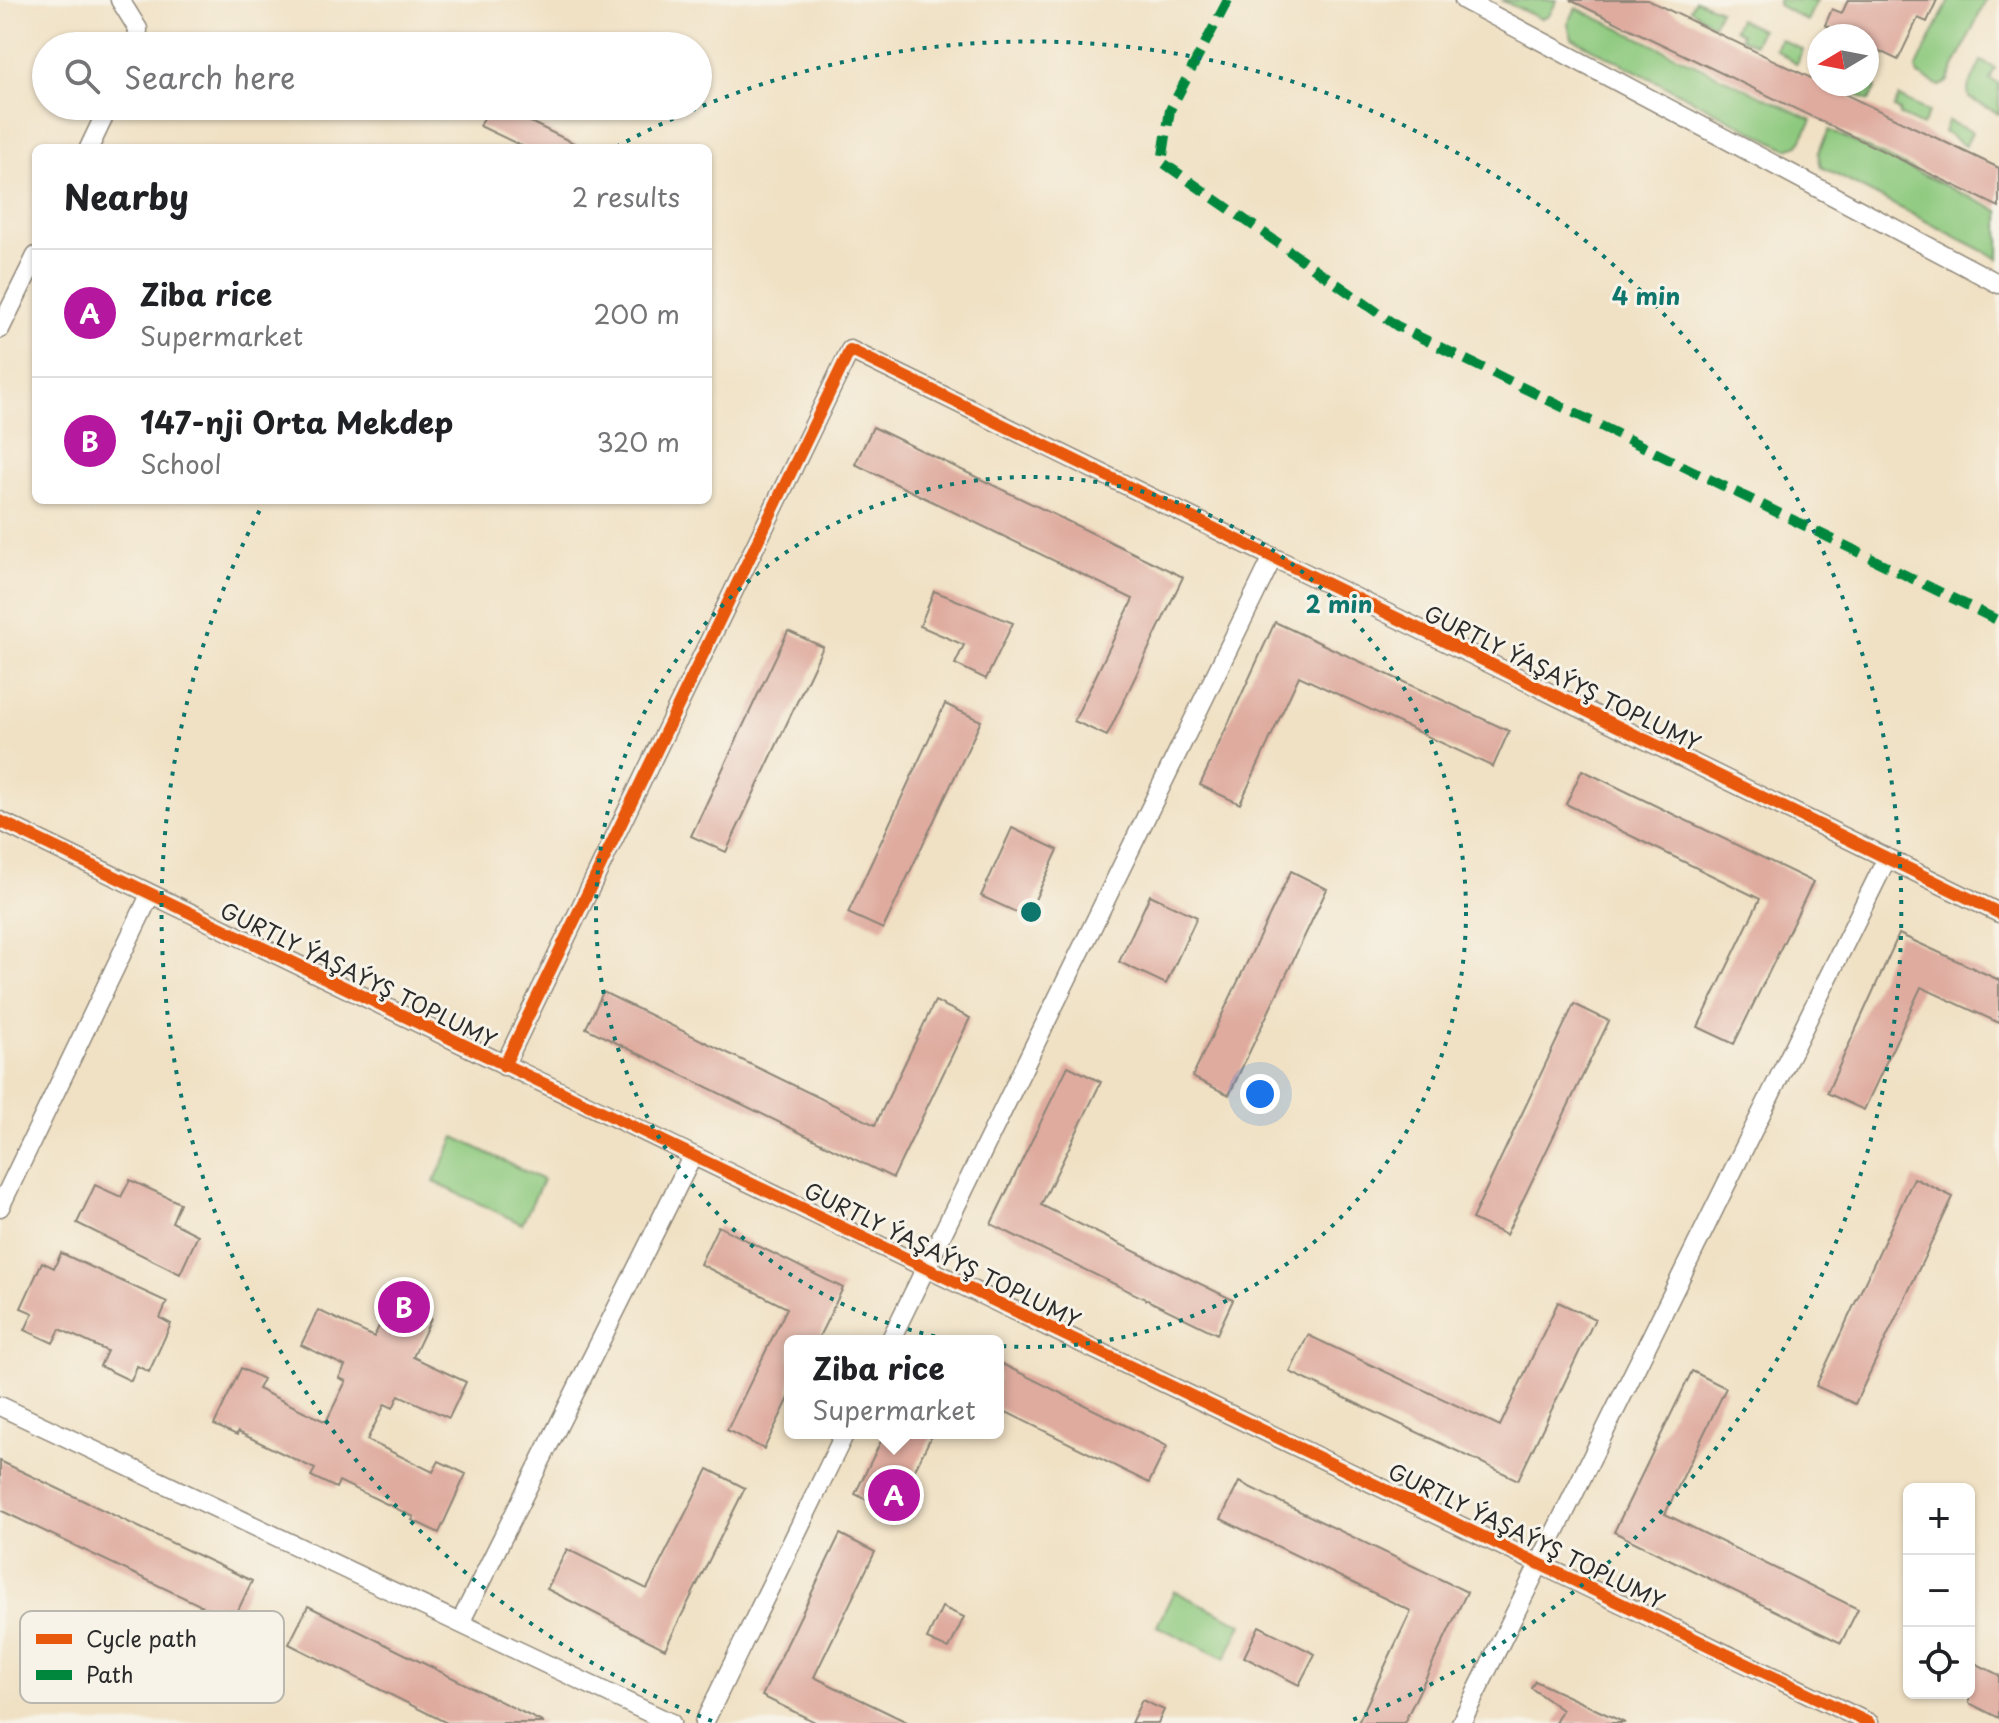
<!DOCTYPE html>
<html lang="en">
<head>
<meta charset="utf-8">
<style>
	:root { --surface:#fff; --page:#f6f6f6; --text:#202124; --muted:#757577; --line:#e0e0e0; --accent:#b5179e }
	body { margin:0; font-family:"Playpen Sans",sans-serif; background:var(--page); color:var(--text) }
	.controls { position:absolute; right:24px; bottom:24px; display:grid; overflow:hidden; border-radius:12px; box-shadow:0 2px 6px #0004 }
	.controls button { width:72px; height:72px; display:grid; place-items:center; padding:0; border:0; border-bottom:2px solid var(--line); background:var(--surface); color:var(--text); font:40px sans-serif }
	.compass { position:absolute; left:1807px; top:24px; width:72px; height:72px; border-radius:50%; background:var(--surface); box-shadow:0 2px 6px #0004; rotate:260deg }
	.you { position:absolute; left:1260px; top:1094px; width:28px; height:28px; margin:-20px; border:6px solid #fff; border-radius:50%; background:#1a73e8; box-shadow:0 0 0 12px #1a73e833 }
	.badge { display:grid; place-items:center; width:52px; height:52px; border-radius:50%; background:var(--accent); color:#fff; font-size:26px; font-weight:700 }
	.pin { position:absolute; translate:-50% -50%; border:4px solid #fff; box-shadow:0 2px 8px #0006 }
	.popup { position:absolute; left:784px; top:1335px; width:220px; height:104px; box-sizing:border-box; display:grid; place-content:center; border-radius:12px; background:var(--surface); filter:drop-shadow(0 2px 6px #0005); font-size:26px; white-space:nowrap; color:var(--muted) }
	.popup b { font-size:30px; color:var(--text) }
	.popup::after { content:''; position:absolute; left:50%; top:100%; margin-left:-16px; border:16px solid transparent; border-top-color:var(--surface) }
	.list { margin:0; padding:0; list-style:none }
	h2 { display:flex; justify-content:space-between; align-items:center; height:104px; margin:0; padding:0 32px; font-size:34px }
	h2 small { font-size:26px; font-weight:400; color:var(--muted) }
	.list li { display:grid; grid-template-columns:52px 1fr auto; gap:24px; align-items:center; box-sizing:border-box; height:128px; padding:0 32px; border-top:2px solid var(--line) }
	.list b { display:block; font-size:30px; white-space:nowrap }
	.list p { margin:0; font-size:26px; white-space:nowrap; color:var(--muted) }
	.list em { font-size:26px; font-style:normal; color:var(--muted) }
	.icon { flex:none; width:44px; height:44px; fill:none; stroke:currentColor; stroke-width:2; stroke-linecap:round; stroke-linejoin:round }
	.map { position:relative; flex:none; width:1999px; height:1723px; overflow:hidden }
	.search { position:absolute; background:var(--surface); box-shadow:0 2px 6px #0004; left:32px; top:32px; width:680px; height:88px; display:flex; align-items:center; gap:20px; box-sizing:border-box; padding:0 28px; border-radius:44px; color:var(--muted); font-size:30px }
	.panel { position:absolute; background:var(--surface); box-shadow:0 2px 6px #0004; left:32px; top:144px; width:680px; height:360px; border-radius:12px }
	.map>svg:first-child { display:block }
	.green { fill:#8dc97e; stroke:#5c7a54; stroke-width:2 }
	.building { fill:#dfab9f }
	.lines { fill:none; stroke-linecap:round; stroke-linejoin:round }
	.street-casing { stroke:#8e8678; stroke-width:21 }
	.street { stroke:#fff; stroke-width:18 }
	.quiet { stroke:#00873e; stroke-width:10; stroke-dasharray:20 10; stroke-linecap:butt }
	.cycleway-casing { stroke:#f7f3e8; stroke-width:17 }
	.cycleway { stroke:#e8590c; stroke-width:12 }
	.ring { fill:none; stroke:#0f766e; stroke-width:4; stroke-dasharray:4 8 }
	.labels { text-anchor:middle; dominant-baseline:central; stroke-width:6; stroke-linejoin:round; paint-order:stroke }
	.street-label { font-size:22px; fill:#2b2b2b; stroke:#f7f3e8 }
	.key { fill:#f7f3e8; stroke:#bab7af; stroke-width:2 }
	.key-label { font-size:22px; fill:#2b2b2b }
	.centre { fill:#0f766e; stroke:#f7f3e8; stroke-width:4 }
	.ring-label { font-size:24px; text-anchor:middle; font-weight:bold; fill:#0f766e; stroke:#f7f3e8; stroke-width:6; stroke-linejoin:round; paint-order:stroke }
</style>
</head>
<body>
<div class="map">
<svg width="1999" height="1723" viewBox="0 0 1999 1723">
	<rect width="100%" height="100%" fill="#f7f3e8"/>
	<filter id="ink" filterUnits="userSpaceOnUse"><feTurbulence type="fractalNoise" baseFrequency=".0125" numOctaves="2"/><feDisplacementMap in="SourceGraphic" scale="16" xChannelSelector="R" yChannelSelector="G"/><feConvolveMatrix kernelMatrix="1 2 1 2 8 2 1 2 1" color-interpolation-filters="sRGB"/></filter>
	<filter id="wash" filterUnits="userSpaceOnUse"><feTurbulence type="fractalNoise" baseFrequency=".006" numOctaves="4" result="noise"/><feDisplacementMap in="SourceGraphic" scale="32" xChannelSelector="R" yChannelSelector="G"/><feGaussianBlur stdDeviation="1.8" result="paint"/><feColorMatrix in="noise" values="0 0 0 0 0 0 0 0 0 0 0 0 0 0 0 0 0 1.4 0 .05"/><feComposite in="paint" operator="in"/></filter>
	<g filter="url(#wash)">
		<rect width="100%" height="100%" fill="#f0e1c4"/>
		<path class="green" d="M1501,0H1557L1549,16L1541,19Z
			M1695,0L1720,10L1713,25L1690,9Z
			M1817,0L1807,21L1778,5V0Z
			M1949,0H1986L1947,82L1940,86L1918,75L1916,69Z
			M1576,8L1812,120L1799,145L1787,149L1572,38L1568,24Z
			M1739,19L1761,30L1754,44L1740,38L1742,34L1734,29Z
			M1780,39L1803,50L1796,64L1775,49Z
			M1981,61L1995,68L1990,79L1999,84V114L1969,98L1968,89Z
			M1867,82L1876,87L1869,101L1849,91L1852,84Z
			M1899,97L1929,112L1922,126L1899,115L1900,111L1894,108Z
			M1948,121L1972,132L1965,146L1944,132Z
			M1829,130L1999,211V259L1821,167L1818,153Z
			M455,1137L543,1180L522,1224L434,1182Z
			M1174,1591L1242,1624L1225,1659L1157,1626Z"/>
		<g id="blocks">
			<path class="building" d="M1570,0H1648L1999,168V207Z
				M1848,0H1937L1927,22L1918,18L1898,60L1867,45V36H1848L1825,25L1832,9L1842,13Z
				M490,106H497L584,148H526L480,126Z
				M873,427L1183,577L1107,736L1074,721L1133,599L855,464Z
				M934,591L1013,623L986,679L955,664L964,645L920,626Z
				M1275,622L1509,731L1493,767L1299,676L1240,804L1200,785Z
				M788,631L823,647L726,852L691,836Z
				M945,704L981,721L883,929L848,913Z
				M1582,770L1813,882L1734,1044L1698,1027L1760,899L1566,804Z
				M1012,828L1058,850L1027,917L981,896Z
				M1291,871L1327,889L1229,1095L1192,1077Z
				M1150,895L1197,917L1166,984L1119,962Z
				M1899,934L1999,980V1023L1921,987L1864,1110L1827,1093Z
				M603,992L875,1125L935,1001L970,1018L893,1178L586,1028Z
				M1574,1004L1609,1021L1506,1235L1472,1219Z
				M1068,1066L1101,1082L1041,1205L1233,1300L1217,1334L991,1224Z
				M1914,1178L1953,1197L1855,1404L1816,1386Z
				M130,1180L180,1203L172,1222L198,1235L180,1274L77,1223L95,1185L121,1197Z
				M718,1226L843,1288L817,1341H790V1396L764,1449L727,1430L787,1308L700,1264Z
				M61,1253L167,1302L160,1318L171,1324L149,1372L137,1366L131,1381L100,1366L107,1351L60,1329L53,1343L25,1330L33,1313L21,1308L42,1262L54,1268Z
				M391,1300L431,1319L413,1357L466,1382L449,1418L399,1395L393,1408L385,1404L367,1440L433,1472L439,1461L466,1474L439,1533L412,1520L414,1517L339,1481L336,1488L311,1476L315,1469L238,1432L237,1435L214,1425L241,1368L263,1379L258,1389L326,1422L346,1381L339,1378L345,1366L301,1345L318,1310L374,1337Z
				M1558,1302L1595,1319L1518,1480L1290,1372L1308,1335L1500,1426Z
				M998,1362L1167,1446L1149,1483L998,1408Z
				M1692,1371L1726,1388L1665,1514L1858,1609L1841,1643L1614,1532Z
				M885,1433H933L893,1513L855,1494Z
				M0,1461L252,1581L233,1621L0,1510Z
				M708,1469L745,1488L665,1649L547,1589L567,1549L647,1589Z
				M1239,1482L1467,1592L1404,1723H1358L1411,1611L1221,1519Z
				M840,1534L875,1552L814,1677L909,1723H817L762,1696Z
				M308,1606L544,1723H447L289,1644Z
				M942,1607L964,1617L949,1649L927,1639Z
				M1259,1626L1315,1654L1299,1685L1244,1657Z
				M1969,1660L1999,1675V1718L1969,1703Z
				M1535,1681L1625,1723H1555L1562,1710L1531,1688Z
				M1142,1700L1164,1710L1158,1723H1131Z"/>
		</g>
	</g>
	<g filter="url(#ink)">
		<use href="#blocks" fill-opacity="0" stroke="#8e8678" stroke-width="2"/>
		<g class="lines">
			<g class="street-casing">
				<path id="street" d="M120,0L138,29L137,46
					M1464,0L1999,284
					M89,148L109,106
					M0,329L36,256
					M0,821L1869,1723
					M504,1066L850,350L1999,913
					M0,1207L150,895
					M890,1341L1273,557
					M0,1406L671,1723
					M460,1623L692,1157
					M704,1723L845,1433
					M1461,1723L1887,858"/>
			</g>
			<use href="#street" class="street"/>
			<path class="quiet" d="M1228,0L1170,110L1162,162L1397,326L1999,621"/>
			<g class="cycleway-casing">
				<path id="cycleway" d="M0,821L1869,1723
					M504,1066L850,350L1999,913"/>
			</g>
			<use href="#cycleway" class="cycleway"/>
		</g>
	</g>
	<g class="ring">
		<circle cx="1031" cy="912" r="435"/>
		<path d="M712 1721A870 870 0 0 1 263 504M616 147A870 870 0 1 1 1350 1721"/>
	</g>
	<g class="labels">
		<g class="street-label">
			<text transform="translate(1563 677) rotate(26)">GURTLY ÝAŞAÝYŞ TOPLUMY</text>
			<text transform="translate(359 974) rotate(26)">GURTLY ÝAŞAÝYŞ TOPLUMY</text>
			<text transform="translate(943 1254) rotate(26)">GURTLY ÝAŞAÝYŞ TOPLUMY</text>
			<text transform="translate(1527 1535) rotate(26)">GURTLY ÝAŞAÝYŞ TOPLUMY</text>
		</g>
	</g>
	<rect x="20" y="1611" width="264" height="92" rx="12" class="key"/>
	<rect x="36" y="1634" width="36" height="10" fill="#e8590c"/>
	<rect x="36" y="1670" width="36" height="10" fill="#00873e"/>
	<g class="key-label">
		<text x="86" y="1647">Cycle path</text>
		<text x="86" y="1683">Path</text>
	</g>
	<circle cx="1031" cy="912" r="12" class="centre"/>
	<g class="ring-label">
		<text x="1646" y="305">4 min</text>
		<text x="1339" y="613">2 min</text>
	</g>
</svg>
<div class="controls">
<button>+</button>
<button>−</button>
<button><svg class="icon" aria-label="locate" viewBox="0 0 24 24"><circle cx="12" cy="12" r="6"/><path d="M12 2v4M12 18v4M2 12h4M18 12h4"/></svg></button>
</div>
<svg class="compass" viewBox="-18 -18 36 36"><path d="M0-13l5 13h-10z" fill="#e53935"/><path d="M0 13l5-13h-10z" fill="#757577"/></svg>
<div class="you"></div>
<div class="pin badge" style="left:894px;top:1495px">A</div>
<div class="popup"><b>Ziba rice</b>Supermarket</div>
<div class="pin badge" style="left:404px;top:1307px">B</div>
<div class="search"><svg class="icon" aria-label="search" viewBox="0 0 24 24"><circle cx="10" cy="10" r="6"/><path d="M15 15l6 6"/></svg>Search here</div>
<section class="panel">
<h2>Nearby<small>2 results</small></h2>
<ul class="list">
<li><span class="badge">A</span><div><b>Ziba rice</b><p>Supermarket</p></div><em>200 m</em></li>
<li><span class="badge">B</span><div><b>147-nji Orta Mekdep</b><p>School</p></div><em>320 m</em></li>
</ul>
</section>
</div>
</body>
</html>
